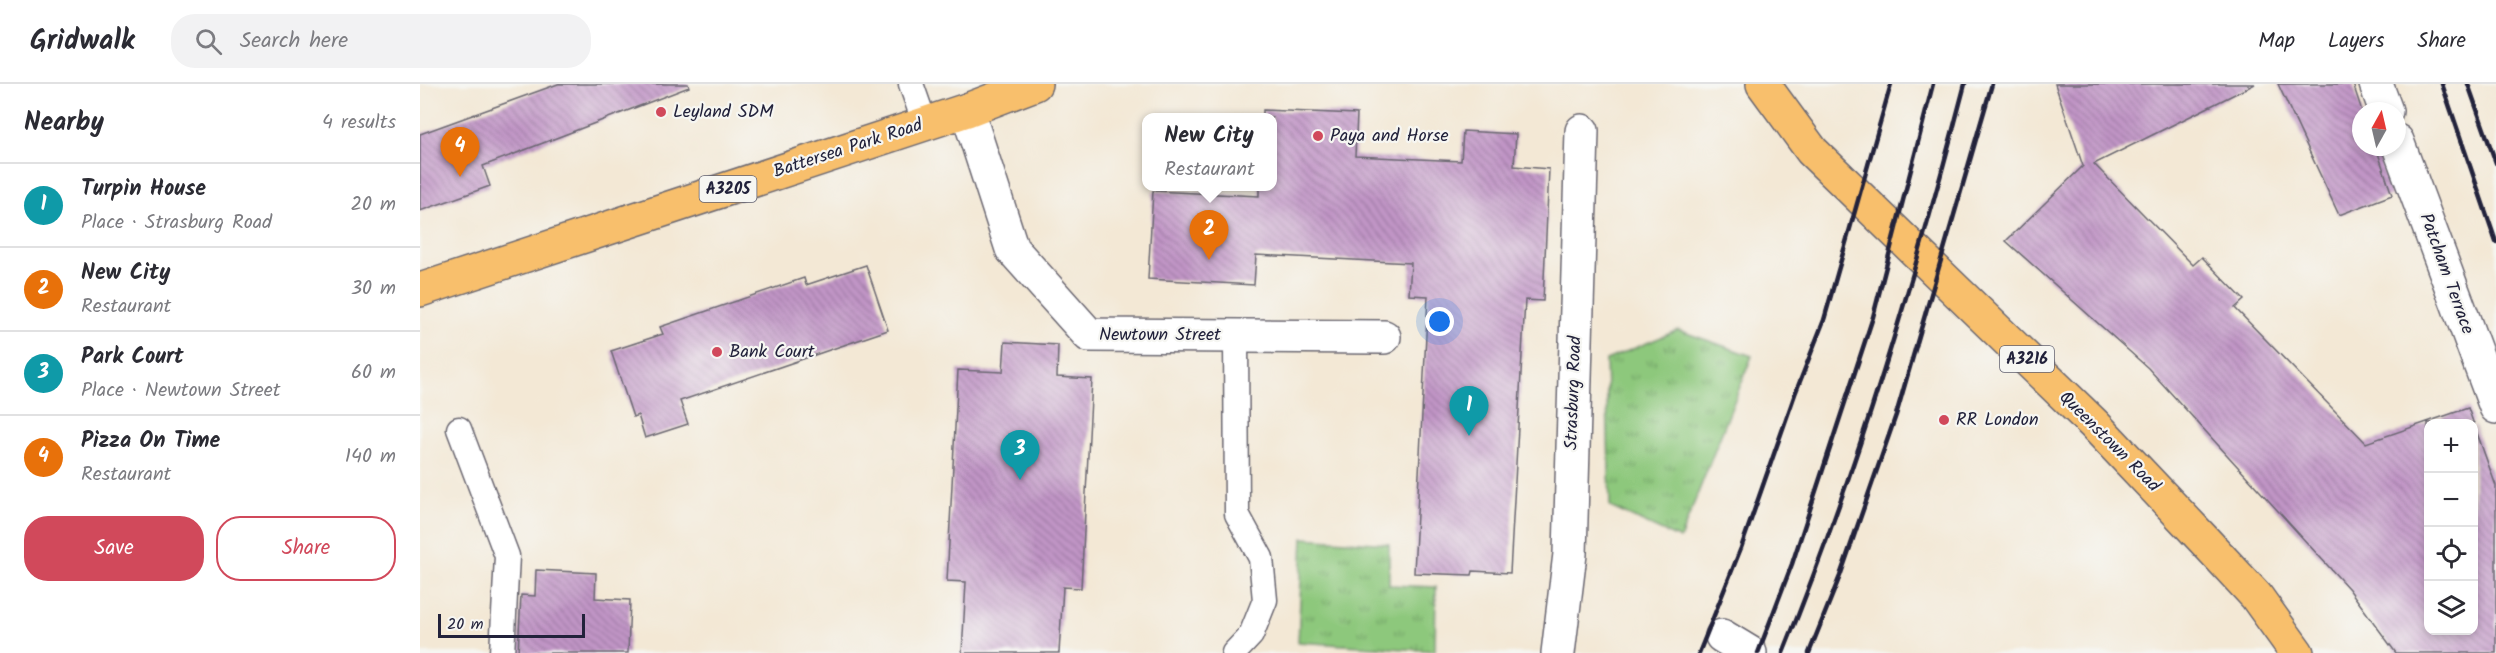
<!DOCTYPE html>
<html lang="en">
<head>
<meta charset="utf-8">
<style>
	:root { --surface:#fff; --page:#f2f2f3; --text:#2b2b33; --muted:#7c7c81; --line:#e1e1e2; --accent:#d1495b }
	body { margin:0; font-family:Kalam,sans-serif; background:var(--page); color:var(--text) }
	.controls { position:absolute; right:18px; bottom:18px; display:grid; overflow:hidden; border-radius:12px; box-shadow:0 3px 9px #0003 }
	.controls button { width:54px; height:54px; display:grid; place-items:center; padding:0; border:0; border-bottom:2px solid var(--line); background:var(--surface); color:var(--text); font:30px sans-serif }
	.compass { position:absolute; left:1932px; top:18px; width:54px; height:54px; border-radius:50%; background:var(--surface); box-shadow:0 3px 9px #0003; rotate:8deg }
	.scale { position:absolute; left:18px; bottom:15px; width:147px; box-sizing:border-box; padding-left:6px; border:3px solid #22223b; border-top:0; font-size:16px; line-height:21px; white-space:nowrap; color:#22223b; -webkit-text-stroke:4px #f6f6f2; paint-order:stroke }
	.you { position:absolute; left:1020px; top:238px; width:21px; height:21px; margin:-15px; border:4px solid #fff; border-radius:50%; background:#1a73e8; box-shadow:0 0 0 9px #1a73e833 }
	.badge { display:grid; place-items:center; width:39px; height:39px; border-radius:50%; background:var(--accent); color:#fff; font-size:20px; font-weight:700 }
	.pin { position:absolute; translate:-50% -50px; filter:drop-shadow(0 2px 3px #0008) }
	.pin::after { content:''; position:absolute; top:32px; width:21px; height:18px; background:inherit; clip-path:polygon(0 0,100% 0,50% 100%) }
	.popup { position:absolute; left:722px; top:29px; width:135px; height:78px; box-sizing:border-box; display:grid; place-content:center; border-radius:12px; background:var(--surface); filter:drop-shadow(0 2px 4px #0005); font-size:20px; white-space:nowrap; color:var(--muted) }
	.popup b { font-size:22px; color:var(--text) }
	.popup::after { content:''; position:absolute; left:50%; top:100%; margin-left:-12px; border:12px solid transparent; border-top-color:var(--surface) }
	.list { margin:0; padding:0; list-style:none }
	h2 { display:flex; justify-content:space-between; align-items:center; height:78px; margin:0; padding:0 24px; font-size:26px }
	h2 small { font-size:20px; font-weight:400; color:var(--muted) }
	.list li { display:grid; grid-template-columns:39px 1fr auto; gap:18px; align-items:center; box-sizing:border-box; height:84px; padding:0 24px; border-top:2px solid var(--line) }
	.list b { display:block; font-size:22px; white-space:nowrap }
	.list p { margin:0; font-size:20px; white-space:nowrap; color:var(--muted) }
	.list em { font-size:20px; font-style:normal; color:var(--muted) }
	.actions { display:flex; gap:12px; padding:18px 24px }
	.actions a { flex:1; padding:14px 0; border:2px solid var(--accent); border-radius:24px; text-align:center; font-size:21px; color:var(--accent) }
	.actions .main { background:var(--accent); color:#fff }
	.icon { flex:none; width:33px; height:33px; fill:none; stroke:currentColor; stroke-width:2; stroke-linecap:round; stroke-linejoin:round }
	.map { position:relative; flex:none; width:2076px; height:569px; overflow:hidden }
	header { display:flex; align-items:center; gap:36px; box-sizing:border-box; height:84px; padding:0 30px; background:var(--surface); border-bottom:2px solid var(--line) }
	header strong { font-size:28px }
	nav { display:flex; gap:33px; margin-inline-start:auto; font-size:21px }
	.search { width:420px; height:54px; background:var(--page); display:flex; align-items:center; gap:15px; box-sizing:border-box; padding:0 21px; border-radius:24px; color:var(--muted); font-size:22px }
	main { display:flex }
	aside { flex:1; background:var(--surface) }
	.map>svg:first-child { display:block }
	.park { fill:url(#park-tufts); stroke:#58755c; stroke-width:1.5 }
	.building { fill:url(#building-back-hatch); fill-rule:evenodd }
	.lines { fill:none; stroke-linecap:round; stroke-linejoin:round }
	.service-casing { stroke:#6b6771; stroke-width:27 }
	.pedestrian-casing { stroke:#6b6771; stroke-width:36 }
	.minor-casing { stroke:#6b6771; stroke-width:36 }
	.primary-casing { stroke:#6b6771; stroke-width:36 }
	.trunk-casing { stroke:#6b6771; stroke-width:36 }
	.service { stroke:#fff; stroke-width:24 }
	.pedestrian { stroke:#fff; stroke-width:33 }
	.minor { stroke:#fff; stroke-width:33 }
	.primary { stroke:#f8bf6c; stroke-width:33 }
	.trunk { stroke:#f8bf6c; stroke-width:33 }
	.rail { stroke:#22223b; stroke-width:4.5 }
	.poi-dot { fill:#d1495b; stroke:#f6f6f2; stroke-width:2 }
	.labels { text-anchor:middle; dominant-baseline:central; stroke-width:4.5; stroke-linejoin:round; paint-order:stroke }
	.shield { fill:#f6f6f2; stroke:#626272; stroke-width:1.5 }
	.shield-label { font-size:16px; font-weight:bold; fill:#22223b }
	.poi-label { font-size:18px; fill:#22223b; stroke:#f6f6f2; text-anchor:start }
	.street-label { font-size:18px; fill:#22223b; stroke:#f6f6f2 }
</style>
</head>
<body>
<header>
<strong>Gridwalk</strong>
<div class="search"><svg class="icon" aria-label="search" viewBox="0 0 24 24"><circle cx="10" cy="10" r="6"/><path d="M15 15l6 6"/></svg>Search here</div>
<nav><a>Map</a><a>Layers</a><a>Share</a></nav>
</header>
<main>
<aside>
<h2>Nearby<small>4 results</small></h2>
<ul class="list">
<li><span class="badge" style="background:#0f9aa8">1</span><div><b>Turpin House</b><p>Place · Strasburg Road</p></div><em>20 m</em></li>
<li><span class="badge" style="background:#e8710a">2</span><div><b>New City</b><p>Restaurant</p></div><em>30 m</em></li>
<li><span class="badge" style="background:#0f9aa8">3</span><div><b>Park Court</b><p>Place · Newtown Street</p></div><em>60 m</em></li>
<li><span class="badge" style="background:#e8710a">4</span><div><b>Pizza On Time</b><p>Restaurant</p></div><em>140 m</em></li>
</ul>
<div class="actions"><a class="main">Save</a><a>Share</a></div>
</aside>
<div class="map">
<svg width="2076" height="569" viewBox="0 0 2076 569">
	<defs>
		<pattern id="park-tufts" width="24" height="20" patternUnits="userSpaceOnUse" patternTransform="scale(1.5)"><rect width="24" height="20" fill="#8dc87c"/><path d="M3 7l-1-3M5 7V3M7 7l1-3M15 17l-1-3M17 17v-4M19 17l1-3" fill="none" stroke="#73a267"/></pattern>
		<pattern id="building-back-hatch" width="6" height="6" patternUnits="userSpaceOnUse" patternTransform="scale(1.5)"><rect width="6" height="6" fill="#c195c6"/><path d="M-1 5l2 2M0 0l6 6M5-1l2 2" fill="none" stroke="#9c79a2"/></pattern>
	</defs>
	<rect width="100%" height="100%" fill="#f6f6f2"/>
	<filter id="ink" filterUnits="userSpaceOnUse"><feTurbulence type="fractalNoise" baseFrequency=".0167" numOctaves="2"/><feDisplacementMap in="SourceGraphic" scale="12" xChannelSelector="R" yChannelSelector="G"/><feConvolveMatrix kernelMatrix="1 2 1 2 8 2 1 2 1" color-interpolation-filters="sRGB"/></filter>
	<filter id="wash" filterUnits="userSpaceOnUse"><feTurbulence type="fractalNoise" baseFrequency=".008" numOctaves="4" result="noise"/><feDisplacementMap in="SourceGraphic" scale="24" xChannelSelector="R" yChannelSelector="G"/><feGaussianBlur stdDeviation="1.35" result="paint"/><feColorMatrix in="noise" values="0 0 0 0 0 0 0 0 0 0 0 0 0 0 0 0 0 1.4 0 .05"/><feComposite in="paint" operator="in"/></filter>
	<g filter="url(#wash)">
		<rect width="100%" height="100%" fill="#f3e8d5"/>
		<path class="park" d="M1258,246L1332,272L1260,455L1190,423L1186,276Z
			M883,454L969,460V501L1016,503L1015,567L878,558Z"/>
		<g id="blocks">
			<path class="building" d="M138,0H268L269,3L63,82L70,102L0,127V50Z
				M1635,0H1835L1674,80L1773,181L1782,173L1824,216L1815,224L1946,359L2048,324L2076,402V569H1976L1929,505L1728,284L1586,157L1663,82ZM2008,339H2054V546H2008Z
				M1858,0H1933L1942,27L1941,63H1956L1972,111L1919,131Z
				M843,26L937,30L935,72L1041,77L1043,47L1096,50L1094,82L1129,85L1123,217L1105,216L1090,489L1053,487L1052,491L994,489L1008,212L989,211L991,179L836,171L834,201L728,195L733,107L839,112V102H852V33H843Z
				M446,181L468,246L260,317L268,340L225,354L218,331L213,333L191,267L243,250L240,243L384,194L386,201Z
				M585,258L638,261L637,293L672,295L661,504L643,503L639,569H542L546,498L527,497L538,286L583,288Z
				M116,486L176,489L175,514L210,516L208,569H98L101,511L115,512Z"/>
		</g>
	</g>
	<g filter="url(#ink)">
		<use href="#blocks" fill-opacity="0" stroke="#6b6771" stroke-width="1.5"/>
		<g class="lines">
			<g class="service-casing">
				<path id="service" d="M491,0L505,40
					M39,345L87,472L82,569
					M814,569L831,551L845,516L841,474L817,430L816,252"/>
			</g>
			<g class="pedestrian-casing">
				<path id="pedestrian" d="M1956,0L1966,27
					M1977,57L2076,323"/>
			</g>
			<g class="minor-casing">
				<path id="minor" d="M547,26L592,165L669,251L964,253
					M1302,552L1330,569
					M1138,569L1150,470L1162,47"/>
			</g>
			<g class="primary-casing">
				<path id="primary" d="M1343,0L1392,67L1674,340L1783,455L1836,512L1877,569"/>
			</g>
			<g class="trunk-casing">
				<path id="trunk" d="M0,206L547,26L615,0"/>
			</g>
			<use href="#service" class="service"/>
			<use href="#pedestrian" class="pedestrian"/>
			<use href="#minor" class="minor"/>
			<use href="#primary" class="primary"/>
			<use href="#trunk" class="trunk"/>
			<path class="rail" d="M2022,0L2076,158
				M2048,0L2076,79
				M1279,569L1321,464L1375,310L1404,236L1471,0
				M1338,569L1372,480L1453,233L1513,0
				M1363,569C1438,385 1495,192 1545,0
				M1389,569L1420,492L1476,331L1572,0"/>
		</g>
	</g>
	<g class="poi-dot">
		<circle cx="241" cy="28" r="6"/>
		<circle cx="898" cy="52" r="6"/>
		<circle cx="297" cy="268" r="6"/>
		<circle cx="1524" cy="336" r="6"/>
	</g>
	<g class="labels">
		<g class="shield">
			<rect x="279.5" y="92" width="57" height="26" rx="4.5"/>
			<rect x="1580" y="262" width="54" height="26" rx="4.5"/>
		</g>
		<g class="shield-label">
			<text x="308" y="105">A3205</text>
			<text x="1607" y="275">A3216</text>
		</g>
		<g class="poi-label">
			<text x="253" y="28">Leyland SDM</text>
			<text x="910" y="52">Paya and Horse</text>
			<text x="309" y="268">Bank Court</text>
			<text x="1536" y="336">RR London</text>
		</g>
		<g class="street-label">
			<text transform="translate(428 65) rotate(-18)">Battersea Park Road</text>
			<text transform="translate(2026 190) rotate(70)">Patcham Terrace</text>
			<text x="740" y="251">Newtown Street</text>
			<text transform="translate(1154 309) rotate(-88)">Strasburg Road</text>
			<text transform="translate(1689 358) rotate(45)">Queenstown Road</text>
		</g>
	</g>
</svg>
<div class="controls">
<button>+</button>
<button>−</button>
<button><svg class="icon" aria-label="locate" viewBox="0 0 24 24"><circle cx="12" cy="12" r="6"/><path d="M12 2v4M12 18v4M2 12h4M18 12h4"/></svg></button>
<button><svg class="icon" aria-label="layers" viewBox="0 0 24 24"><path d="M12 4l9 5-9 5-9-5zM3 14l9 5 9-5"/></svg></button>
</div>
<svg class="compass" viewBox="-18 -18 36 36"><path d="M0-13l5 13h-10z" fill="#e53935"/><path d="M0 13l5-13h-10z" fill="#7c7c81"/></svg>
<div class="scale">20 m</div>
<div class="you"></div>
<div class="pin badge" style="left:1049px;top:352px;background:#0f9aa8">1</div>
<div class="pin badge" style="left:789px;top:176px;background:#e8710a">2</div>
<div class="popup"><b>New City</b>Restaurant</div>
<div class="pin badge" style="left:600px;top:396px;background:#0f9aa8">3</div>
<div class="pin badge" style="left:40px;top:93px;background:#e8710a">4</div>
</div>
</main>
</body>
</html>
